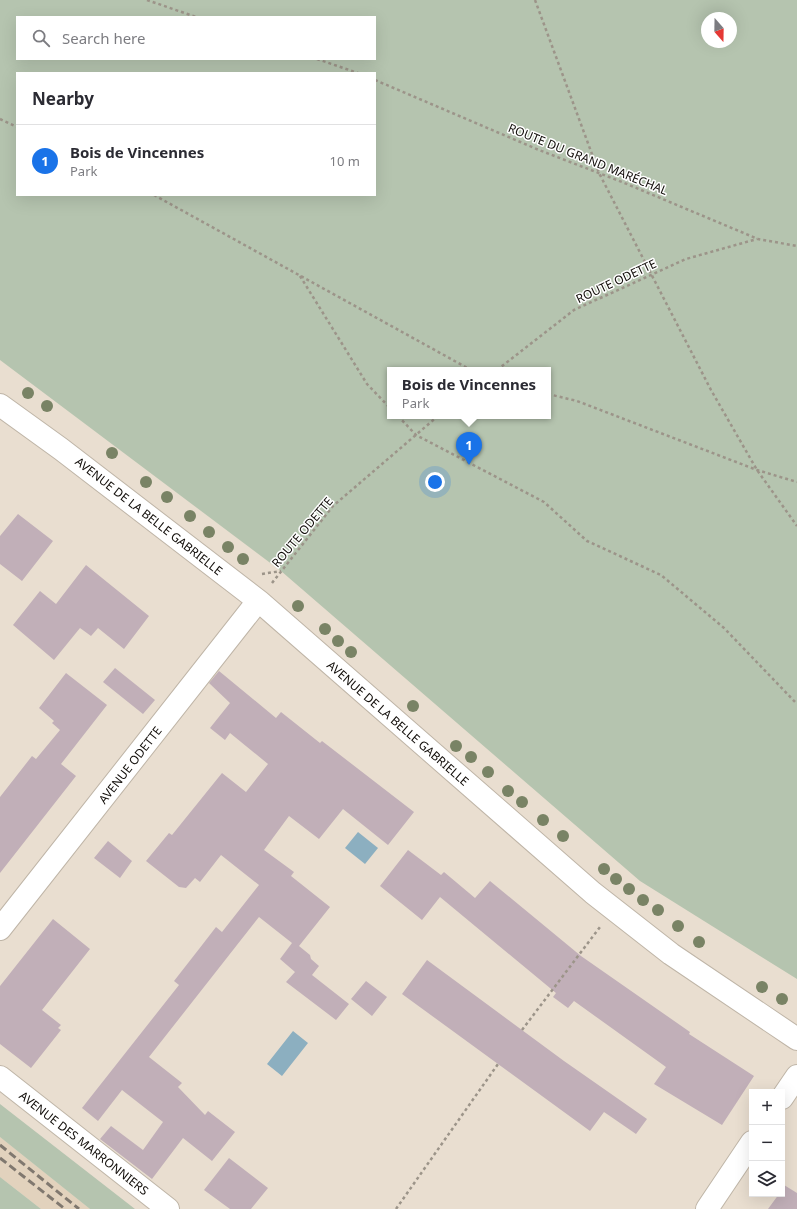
<!DOCTYPE html>
<html lang="en">
<head>
<meta charset="utf-8">
<style>
	:root { --surface:#fff; --page:#f7f7f7; --text:#2b2b33; --muted:#7c7c81; --line:#e1e1e2; --accent:#1a73e8 }
	body { margin:0; font-family:"Noto Sans",sans-serif; background:var(--page); color:var(--text) }
	.controls { position:absolute; right:12px; bottom:12px; display:grid; overflow:hidden; border-radius:0px; box-shadow:0 4px 16px #0002 }
	.controls button { width:36px; height:36px; display:grid; place-items:center; padding:0; border:0; border-bottom:1px solid var(--line); background:var(--surface); color:var(--text); font:20px sans-serif }
	.compass { position:absolute; left:701px; top:12px; width:36px; height:36px; border-radius:50%; background:var(--surface); box-shadow:0 4px 16px #0002; rotate:160deg }
	.you { position:absolute; left:435px; top:482px; width:14px; height:14px; margin:-10px; border:3px solid #fff; border-radius:50%; background:#1a73e8; box-shadow:0 0 0 6px #1a73e833 }
	.badge { display:grid; place-items:center; width:26px; height:26px; border-radius:50%; background:var(--accent); color:#fff; font-size:13px; font-weight:700 }
	.pin { position:absolute; translate:-50% -33px; filter:drop-shadow(0 1px 2px #0008) }
	.pin::after { content:''; position:absolute; top:21px; width:14px; height:12px; background:inherit; clip-path:polygon(0 0,100% 0,50% 100%) }
	.popup { position:absolute; left:387px; top:367px; width:164px; height:52px; box-sizing:border-box; display:grid; place-content:center; border-radius:0px; background:var(--surface); filter:drop-shadow(0 1px 3px #0005); font-size:13px; white-space:nowrap; color:var(--muted) }
	.popup b { font-size:15px; color:var(--text) }
	.popup::after { content:''; position:absolute; left:50%; top:100%; margin-left:-8px; border:8px solid transparent; border-top-color:var(--surface) }
	.list { margin:0; padding:0; list-style:none }
	h2 { display:flex; justify-content:space-between; align-items:center; height:52px; margin:0; padding:0 16px; font-size:17px }
	h2 small { font-size:13px; font-weight:400; color:var(--muted) }
	.list li { display:grid; grid-template-columns:26px 1fr auto; gap:12px; align-items:center; box-sizing:border-box; height:72px; padding:0 16px; border-top:1px solid var(--line) }
	.list b { display:block; font-size:15px; white-space:nowrap }
	.list p { margin:0; font-size:13px; white-space:nowrap; color:var(--muted) }
	.list em { font-size:13px; font-style:normal; color:var(--muted) }
	.icon { flex:none; width:22px; height:22px; fill:none; stroke:currentColor; stroke-width:2; stroke-linecap:round; stroke-linejoin:round }
	.map { position:relative; flex:none; width:797px; height:1209px; overflow:hidden }
	.search { position:absolute; background:var(--surface); box-shadow:0 4px 16px #0002; left:16px; top:16px; width:360px; height:44px; display:flex; align-items:center; gap:10px; box-sizing:border-box; padding:0 14px; border-radius:0px; color:var(--muted); font-size:15px }
	.panel { position:absolute; background:var(--surface); box-shadow:0 4px 16px #0002; left:16px; top:72px; width:360px; height:124px; border-radius:0px }
	.map>svg:first-child { display:block }
	.built { fill:#e2d2bd }
	.green { fill:#b5c4af; fill-rule:evenodd }
	.water { fill:#8cafc0 }
	.building { fill:#c1afb8 }
	.lines { fill:none; stroke-linecap:round; stroke-linejoin:round }
	.minor-casing { stroke:#bfb5a7; stroke-width:24 }
	.path { stroke:#9c9489; stroke-width:2.5; stroke-dasharray:3 3; stroke-linecap:butt }
	.minor { stroke:#fff; stroke-width:22 }
	.rail { stroke:#80786f; stroke-width:3; stroke-dasharray:8 4; stroke-linecap:butt }
	.tree { fill:#798365 }
	.labels { text-anchor:middle; dominant-baseline:central; stroke-width:3; stroke-linejoin:round; paint-order:stroke }
	.street-label { font-size:12px; fill:#100c08; stroke:#fff }
</style>
</head>
<body>
<div class="map">
<svg width="797" height="1209" viewBox="0 0 797 1209">
	<rect width="100%" height="100%" fill="#e9ded0"/>
	<path class="built" d="M0,1137L90,1209H41L0,1177Z"/>
	<path class="green" d="M0,0H797V979L640,881L281,571L0,360ZM17,17H375V59H17ZM707,18H731V42H707ZM17,73H375V195H17ZM390,370H548V416H390Z
		M0,1104L135,1209H90L0,1137Z
		M0,1177L41,1209H0Z"/>
	<path class="water" d="M358,832L378,848L365,864L345,848Z
		M293,1031L308,1043L282,1076L267,1064Z"/>
	<path class="building" d="M18,514L53,541L22,581L0,564V536Z
		M86,565L149,616L124,649L98,628L91,636L80,628L54,660L13,625L40,591L56,604Z
		M115,668L155,700L143,714L103,682Z
		M219,671L276,718L281,712L320,743L322,741L414,812L388,845L343,809L319,839L289,816L264,850L294,872L291,876L330,907L299,946L310,955L311,959L319,966L312,975L349,1004L336,1020L286,982L295,972L280,959L292,943L259,917L149,1057L182,1083L178,1087L205,1115L208,1111L235,1132L212,1161L183,1138L152,1179L100,1139L111,1126L143,1150L163,1122L122,1090L98,1121L82,1108L179,985L174,981L199,949L216,927L222,932L259,885L221,855L200,882L195,878L186,888L179,887L146,861L169,833L172,835L222,773L246,792L268,764L230,733L225,740L210,728L230,703L209,683Z
		M66,673L107,705L61,764L76,776L0,873V797L32,756L36,759L60,730L52,723L54,721L39,708Z
		M108,841L132,861L120,878L94,858Z
		M408,850L441,875L444,872L475,898L490,881L581,956L690,1032L689,1034L754,1076L722,1125L654,1084L666,1067L574,1001L568,1008L553,997L556,993L440,897L422,920L380,886Z
		M53,919L90,949L42,1010L61,1025L58,1028L61,1030L31,1068L0,1044V986Z
		M427,960L564,1061L647,1119L636,1134L604,1112L590,1131L402,994Z
		M366,981L387,997L372,1016L351,999Z
		M229,1158L268,1188L251,1209H230L204,1190Z
		M784,1185L797,1193V1209H768L779,1194H782Z"/>
	<g class="lines">
		<g class="minor-casing">
			<path id="minor" d="M0,405L61,449L260,602L593,893L671,954L797,1039
				M0,929L258,601
				M0,1077L168,1209
				M782,1098L797,1076
				M707,1209L752,1142"/>
		</g>
		<path class="path" d="M147,0L196,17
			M535,0L599,173L711,390L757,470L797,526
			M317,59L358,73
			M375,80L539,150L622,182L758,239L797,246
			M0,119L17,127
			M154,195L471,370
			M300,276L367,384L390,408
			M497,370L574,310L686,259L757,239
			M548,394L577,401L757,470L797,482
			M398,416L416,435L544,502L587,541L661,575L724,628L797,704
			M262,574L281,571
			M272,583L333,506L438,416
			M522,1030L600,927
			M396,1209L498,1064"/>
		<use href="#minor" class="minor"/>
		<path class="rail" d="M0,1145L79,1209
			M0,1158L65,1209"/>
	</g>
	<g class="tree">
		<circle cx="28" cy="393" r="6"/>
		<circle cx="47" cy="406" r="6"/>
		<circle cx="112" cy="453" r="6"/>
		<circle cx="146" cy="482" r="6"/>
		<circle cx="167" cy="497" r="6"/>
		<circle cx="190" cy="516" r="6"/>
		<circle cx="209" cy="532" r="6"/>
		<circle cx="228" cy="547" r="6"/>
		<circle cx="243" cy="559" r="6"/>
		<circle cx="298" cy="606" r="6"/>
		<circle cx="325" cy="629" r="6"/>
		<circle cx="338" cy="641" r="6"/>
		<circle cx="351" cy="652" r="6"/>
		<circle cx="413" cy="706" r="6"/>
		<circle cx="456" cy="746" r="6"/>
		<circle cx="471" cy="757" r="6"/>
		<circle cx="488" cy="772" r="6"/>
		<circle cx="508" cy="791" r="6"/>
		<circle cx="522" cy="802" r="6"/>
		<circle cx="543" cy="820" r="6"/>
		<circle cx="563" cy="836" r="6"/>
		<circle cx="604" cy="869" r="6"/>
		<circle cx="616" cy="879" r="6"/>
		<circle cx="629" cy="889" r="6"/>
		<circle cx="643" cy="900" r="6"/>
		<circle cx="658" cy="910" r="6"/>
		<circle cx="678" cy="926" r="6"/>
		<circle cx="699" cy="942" r="6"/>
		<circle cx="762" cy="987" r="6"/>
		<circle cx="782" cy="999" r="6"/>
	</g>
	<g class="labels">
		<g class="street-label">
			<text transform="translate(588 159) rotate(22)">ROUTE DU GRAND MARÉCHAL</text>
			<text transform="translate(616 281) rotate(-25)">ROUTE ODETTE</text>
			<text transform="translate(149 516) rotate(38)">AVENUE DE LA BELLE GABRIELLE</text>
			<text transform="translate(302 532) rotate(-50)">ROUTE ODETTE</text>
			<text transform="translate(398 723) rotate(41)">AVENUE DE LA BELLE GABRIELLE</text>
			<text transform="translate(130 765) rotate(-52)">AVENUE ODETTE</text>
			<text transform="translate(84 1143) rotate(38)">AVENUE DES MARRONNIERS</text>
		</g>
	</g>
</svg>
<div class="controls">
<button>+</button>
<button>−</button>
<button><svg class="icon" aria-label="layers" viewBox="0 0 24 24"><path d="M12 4l9 5-9 5-9-5zM3 14l9 5 9-5"/></svg></button>
</div>
<svg class="compass" viewBox="-18 -18 36 36"><path d="M0-13l5 13h-10z" fill="#e53935"/><path d="M0 13l5-13h-10z" fill="#7c7c81"/></svg>
<div class="you"></div>
<div class="pin badge" style="left:469px;top:465px">1</div>
<div class="popup"><b>Bois de Vincennes</b>Park</div>
<div class="search"><svg class="icon" aria-label="search" viewBox="0 0 24 24"><circle cx="10" cy="10" r="6"/><path d="M15 15l6 6"/></svg>Search here</div>
<section class="panel">
<h2>Nearby<small></small></h2>
<ul class="list">
<li><span class="badge">1</span><div><b>Bois de Vincennes</b><p>Park</p></div><em>10 m</em></li>
</ul>
</section>
</div>
</body>
</html>
